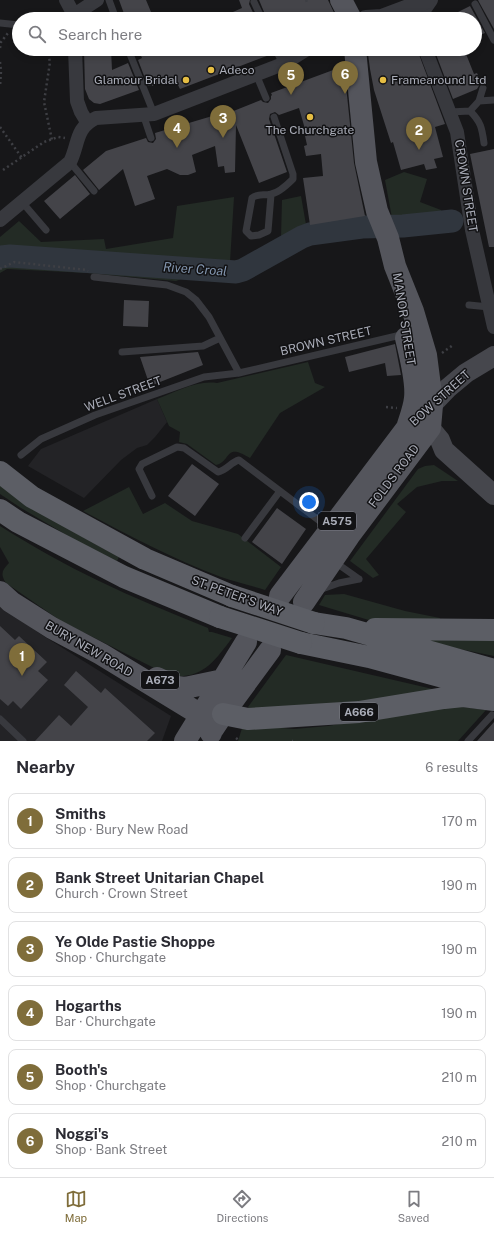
<!DOCTYPE html>
<html lang="en">
<head>
<meta charset="utf-8">
<style>
	:root { --surface:#fff; --page:#f7f7f7; --text:#2b2b33; --muted:#7c7c81; --line:#e1e1e2; --accent:#7f6d3a }
	body { margin:0; font-family:"Public Sans",sans-serif; background:var(--page); color:var(--text) }
	.you { position:absolute; left:309px; top:502px; width:14px; height:14px; margin:-10px; border:3px solid #fff; border-radius:50%; background:#1a73e8; box-shadow:0 0 0 6px #1a73e833 }
	.badge { display:grid; place-items:center; width:26px; height:26px; border-radius:50%; background:var(--accent); color:#fff; font-size:13px; font-weight:700 }
	.pin { position:absolute; translate:-50% -33px; filter:drop-shadow(0 1px 2px #0008) }
	.pin::after { content:''; position:absolute; top:21px; width:14px; height:12px; background:inherit; clip-path:polygon(0 0,100% 0,50% 100%) }
	.list { margin:0; padding:0; list-style:none }
	h2 { display:flex; justify-content:space-between; align-items:center; height:52px; margin:0; padding:0 16px; font-size:17px }
	h2 small { font-size:13px; font-weight:400; color:var(--muted) }
	.list li { display:grid; grid-template-columns:26px 1fr auto; gap:12px; align-items:center; box-sizing:border-box; height:56px; margin:0 8px 8px; padding:0 8px; border:1px solid var(--line); border-radius:8px }
	.list b { display:block; font-size:15px; white-space:nowrap }
	.list p { margin:0; font-size:13px; white-space:nowrap; color:var(--muted) }
	.list em { font-size:13px; font-style:normal; color:var(--muted) }
	.icon { flex:none; width:22px; height:22px; fill:none; stroke:currentColor; stroke-width:2; stroke-linecap:round; stroke-linejoin:round }
	.map { position:relative; flex:none; width:494px; height:741px; overflow:hidden }
	.search { position:absolute; background:var(--surface); box-shadow:0 2px 6px #0003; left:12px; right:12px; top:12px; height:44px; display:flex; align-items:center; gap:10px; box-sizing:border-box; padding:0 14px; border-radius:22px; color:var(--muted); font-size:15px }
	.sheet { height:436px; background:var(--surface) }
	nav { display:flex; justify-content:space-around; align-items:center; box-sizing:border-box; height:56px; border-top:1px solid var(--line); background:var(--surface); font-size:11px; color:var(--muted) }
	nav a { display:grid; justify-items:center; gap:2px }
	nav .on { color:var(--accent) }
	.map>svg:first-child { display:block }
	.built { fill:#232326 }
	.green { fill:#232b25 }
	.lines { fill:none; stroke-linecap:round; stroke-linejoin:round }
	.river { stroke:#30363e; stroke-width:23 }
	.building { fill:#444449 }
	.path { stroke:#3e3f44; stroke-width:2.5; stroke-dasharray:2 3; stroke-linecap:butt }
	.service { stroke:#38393e; stroke-width:7 }
	.minor { stroke:#38393e; stroke-width:14 }
	.tertiary { stroke:#38393e; stroke-width:18 }
	.secondary { stroke:#46474d; stroke-width:20 }
	.primary { stroke:#54555c; stroke-width:22 }
	.trunk { stroke:#5c5e65; stroke-width:22 }
	.trunk-bridge { stroke:#5c5e65; stroke-width:22 }
	.poi-dot { fill:#e5bd43; stroke:#121214; stroke-width:1.5 }
	.labels { text-anchor:middle; dominant-baseline:central; stroke-width:3; stroke-linejoin:round; paint-order:stroke }
	.shield { fill:#121214; stroke:#7c7e87; stroke-width:1 }
	.shield-label { font-size:11px; font-weight:bold; fill:#aaadb8 }
	.poi-label { font-size:12px; fill:#aaadb8; stroke:#121214; text-anchor:start }
	.street-label { font-size:12px; fill:#aaadb8; stroke:#121214 }
	.water-label { font-size:13px; font-style:italic; fill:#8497b0; stroke:#121214 }
</style>
</head>
<body>
<div class="map">
<svg width="494" height="741" viewBox="0 0 494 741">
	<rect width="100%" height="100%" fill="#171719"/>
	<path class="built" d="M157,399L167,422L155,437L147,445L137,448L121,460L84,498L28,466L41,449Z
		M0,606L42,635L171,716L162,741H0Z"/>
	<path class="green" d="M404,172L427,179L420,202L441,210L444,225L409,231L392,218L385,180Z
		M301,196L309,242L301,243L240,279L195,274L176,281L87,273L7,269L0,273V237L19,221L41,242L104,239L106,249L173,238L177,206L234,197L230,262L236,264L281,237L282,200Z
		M308,362L315,383L325,387L280,413L250,458C224,442 232,461 216,465L187,444L179,442L180,432L169,426L157,399C176,392 196,380 217,383Z
		M434,465L458,481H442L417,487L397,504L406,512L366,559L379,575L373,578L350,561L418,469L425,466Z
		M0,485C38,512 78,535 119,557L117,561L80,543L21,508L0,494Z
		M129,487L143,514L165,503L192,521L238,534L281,567L265,590C250,585 235,582 221,577C173,559 128,535 83,511Z
		M0,526C32,546 65,565 99,581C134,598 171,613 208,628L209,632H212L232,638C214,662 201,681 168,675L61,621L6,583C0,574 2,570 9,563L0,547Z
		M344,594L405,611L440,618L439,623L372,621L319,605L325,595Z
		M391,635L494,639V656Z
		M286,655L437,690L367,705L249,709L248,707Z
		M447,705L486,710L458,741H238L243,725L294,729L328,726Z"/>
	<g class="lines">
		<path class="river" d="M0,257L10,256L236,272L243,270L302,237L310,234L362,227L403,226L452,221"/>
	</g>
	<path class="building" d="M119,0H146L154,19H126Z
		M239,0H250L249,4L256,19H217L242,8Z
		M259,0H328L337,19H267Z
		M478,0H494V29L479,2Z
		M470,6L485,33L475,37V19H444Z
		M84,49H111L112,70L128,63L139,90L100,104L94,103L89,99L85,89Z
		M138,49H273L272,54L180,89L174,77L152,86V85L148,86L138,60L142,58Z
		M375,49H417L445,124L435,127L443,157L434,159L437,168L426,170L424,164L401,170L393,142L391,143L374,90L370,69L368,54L371,51Z
		M434,49H464L474,74L477,73L481,82L477,89L453,99Z
		M344,66L354,163L365,216L310,225L303,178L323,176L321,154L306,156L304,146L307,145L305,136H307L299,108L279,115L275,112L270,114L269,119L287,172L259,183L236,125L235,172L225,173L224,166L218,167L215,146L192,155L196,172L188,175H180L167,169L147,176L155,199L135,206L123,169L99,190L83,170L106,151L146,138L148,142L153,143L156,139L155,133L209,117L230,108L231,112L261,100L263,102L268,103L271,99V96L272,95L271,93Z
		M494,149V247H489L470,154Z
		M75,175L90,194L60,219L44,201Z
		M124,300L149,301L148,327L123,326Z
		M395,344L401,375L387,376L385,363L349,372L345,357Z
		M198,352L203,365L150,386L140,357Z
		M192,464L219,484L195,516L168,496Z
		M277,508L306,529L282,564L252,542Z
		M0,626L15,640L19,636L47,662L38,671L48,680L21,709L13,701L8,706L0,699Z
		M76,671L101,693L105,688L155,733L147,741H35L59,715L71,726L88,707L64,685Z
		M494,722V741H477Z"/>
	<g class="lines">
		<path class="path" d="M306,0L307,2
			M0,48L1,42L8,33
			M47,49L50,62L44,102L52,140
			M0,62L1,71L0,87
			M0,127L22,158
			M3,170L44,142L58,137L65,138
			M0,269L14,262L87,270L88,271
			M442,353L453,345
			M386,407L397,408
			M236,738L240,741
			M292,741H293"/>
		<path class="service" d="M109,0L116,19
			M254,2L262,19
			M475,4L494,40
			M63,19L74,15
			M0,23L19,25
			M128,49L154,114
			M277,52L283,64
			M256,74L266,98
			M479,101L483,88
			M470,111C481,122 482,128 484,143
			M450,112L470,111L479,101L494,100
			M143,114L151,138
			M70,162L94,191
			M271,195L268,231L259,235L251,236L246,231L252,198C258,193 264,196 271,194C279,193 288,184 293,179V174L274,117
			M22,202L46,230
			M94,277L167,285L186,292L196,300L209,317L239,373
			M469,305L489,307
			M122,352L203,346L220,338
			M21,455L41,439L95,415L204,377L239,373L405,334
			M152,496L139,469L142,464L177,447L184,448L218,472C227,470 231,462 239,460L329,528
			M245,538L280,491
			M335,562L359,579
			M319,590L339,583L359,579
			M0,719L23,741
			M468,741L492,715"/>
		<path class="minor" d="M66,0L74,15L75,19
			M74,15L97,0
			M420,19L422,13L431,0
			M75,49L77,101L81,112L87,122
			M425,49L457,132L472,230L494,327
			M0,220L70,162C79,144 75,128 96,118L154,114L283,64L307,49"/>
		<path class="tertiary" d="M366,19L382,18L411,7L426,0"/>
		<path class="secondary" d="M423,413L430,428L440,440L444,450L494,495
			M423,414L448,388L466,373L494,356"/>
		<path class="primary" d="M341,0L351,19
			M0,592L11,602L52,628L101,654L201,715L211,733
			M280,596L407,428C410,418 414,408 415,398C417,381 410,355 406,338
			M304,602L349,536L430,428L432,405L431,394L426,355L413,311L395,266L388,238L377,211L366,162L355,49
			M157,678L177,687L185,688L223,680
			M213,729L223,714L270,650
			M185,741L246,642"/>
		<path class="trunk" d="M0,472L32,497L145,559L232,596
			M0,510L18,522L124,577L220,617
			M314,623L346,628L494,670
			M375,629L494,630
			M301,643L369,657L487,689
			M223,714L248,719L359,712L444,698L463,696L494,700"/>
		<path class="trunk-bridge" d="M232,596L314,623
			M220,617L301,643"/>
	</g>
	<g class="poi-dot">
		<circle cx="211" cy="70" r="4"/>
		<circle cx="186" cy="80" r="4"/>
		<circle cx="383" cy="80" r="4"/>
		<circle cx="310" cy="117" r="4"/>
	</g>
	<g class="labels">
		<g class="shield">
			<rect x="318" y="512" width="38" height="18" rx="3"/>
			<rect x="141" y="671" width="38" height="18" rx="3"/>
			<rect x="340" y="703" width="38" height="18" rx="3"/>
		</g>
		<g class="shield-label">
			<text x="337" y="521">A575</text>
			<text x="160" y="680">A673</text>
			<text x="359" y="712">A666</text>
		</g>
		<g class="poi-label">
			<text x="219" y="70">Adeco</text>
			<text x="178" y="80" text-anchor="end">Glamour Bridal</text>
			<text x="391" y="80">Framearound Ltd</text>
			<text x="310" y="130" text-anchor="middle">The Churchgate</text>
		</g>
		<g class="street-label">
			<text transform="translate(466 186) rotate(81)">CROWN STREET</text>
			<text transform="translate(404 319) rotate(81)">MANOR STREET</text>
			<text transform="translate(326 341) rotate(-13)">BROWN STREET</text>
			<text transform="translate(123 394) rotate(-20)">WELL STREET</text>
			<text transform="translate(440 398) rotate(-42)">BOW STREET</text>
			<text transform="translate(394 476) rotate(-53)">FOLDS ROAD</text>
			<text transform="translate(237 596) rotate(20)">ST. PETER'S WAY</text>
			<text transform="translate(89 649) rotate(30)">BURY NEW ROAD</text>
		</g>
		<g class="water-label">
			<text transform="translate(195 269) rotate(4)">River Croal</text>
		</g>
	</g>
</svg>
<div class="you"></div>
<div class="pin badge" style="left:22px;top:676px">1</div>
<div class="pin badge" style="left:419px;top:150px">2</div>
<div class="pin badge" style="left:223px;top:138px">3</div>
<div class="pin badge" style="left:177px;top:148px">4</div>
<div class="pin badge" style="left:291px;top:95px">5</div>
<div class="pin badge" style="left:345px;top:94px">6</div>
<div class="search"><svg class="icon" aria-label="search" viewBox="0 0 24 24"><circle cx="10" cy="10" r="6"/><path d="M15 15l6 6"/></svg>Search here</div>
</div>
<section class="sheet">
<h2>Nearby<small>6 results</small></h2>
<ul class="list">
<li><span class="badge">1</span><div><b>Smiths</b><p>Shop · Bury New Road</p></div><em>170 m</em></li>
<li><span class="badge">2</span><div><b>Bank Street Unitarian Chapel</b><p>Church · Crown Street</p></div><em>190 m</em></li>
<li><span class="badge">3</span><div><b>Ye Olde Pastie Shoppe</b><p>Shop · Churchgate</p></div><em>190 m</em></li>
<li><span class="badge">4</span><div><b>Hogarths</b><p>Bar · Churchgate</p></div><em>190 m</em></li>
<li><span class="badge">5</span><div><b>Booth's</b><p>Shop · Churchgate</p></div><em>210 m</em></li>
<li><span class="badge">6</span><div><b>Noggi's</b><p>Shop · Bank Street</p></div><em>210 m</em></li>
</ul>
</section>
<nav>
<a class="on"><svg class="icon" aria-label="map" viewBox="0 0 24 24"><path d="M3 6l6-2 6 2 6-2v14l-6 2-6-2-6 2zM9 4v14M15 6v14"/></svg>Map</a>
<a><svg class="icon" aria-label="directions" viewBox="0 0 24 24"><path d="M12 3l9 9-9 9-9-9zM9 14v-3h6M13 9l2 2-2 2"/></svg>Directions</a>
<a><svg class="icon" aria-label="saved" viewBox="0 0 24 24"><path d="M7 4h10v16l-5-4-5 4z"/></svg>Saved</a>
</nav>
</body>
</html>
